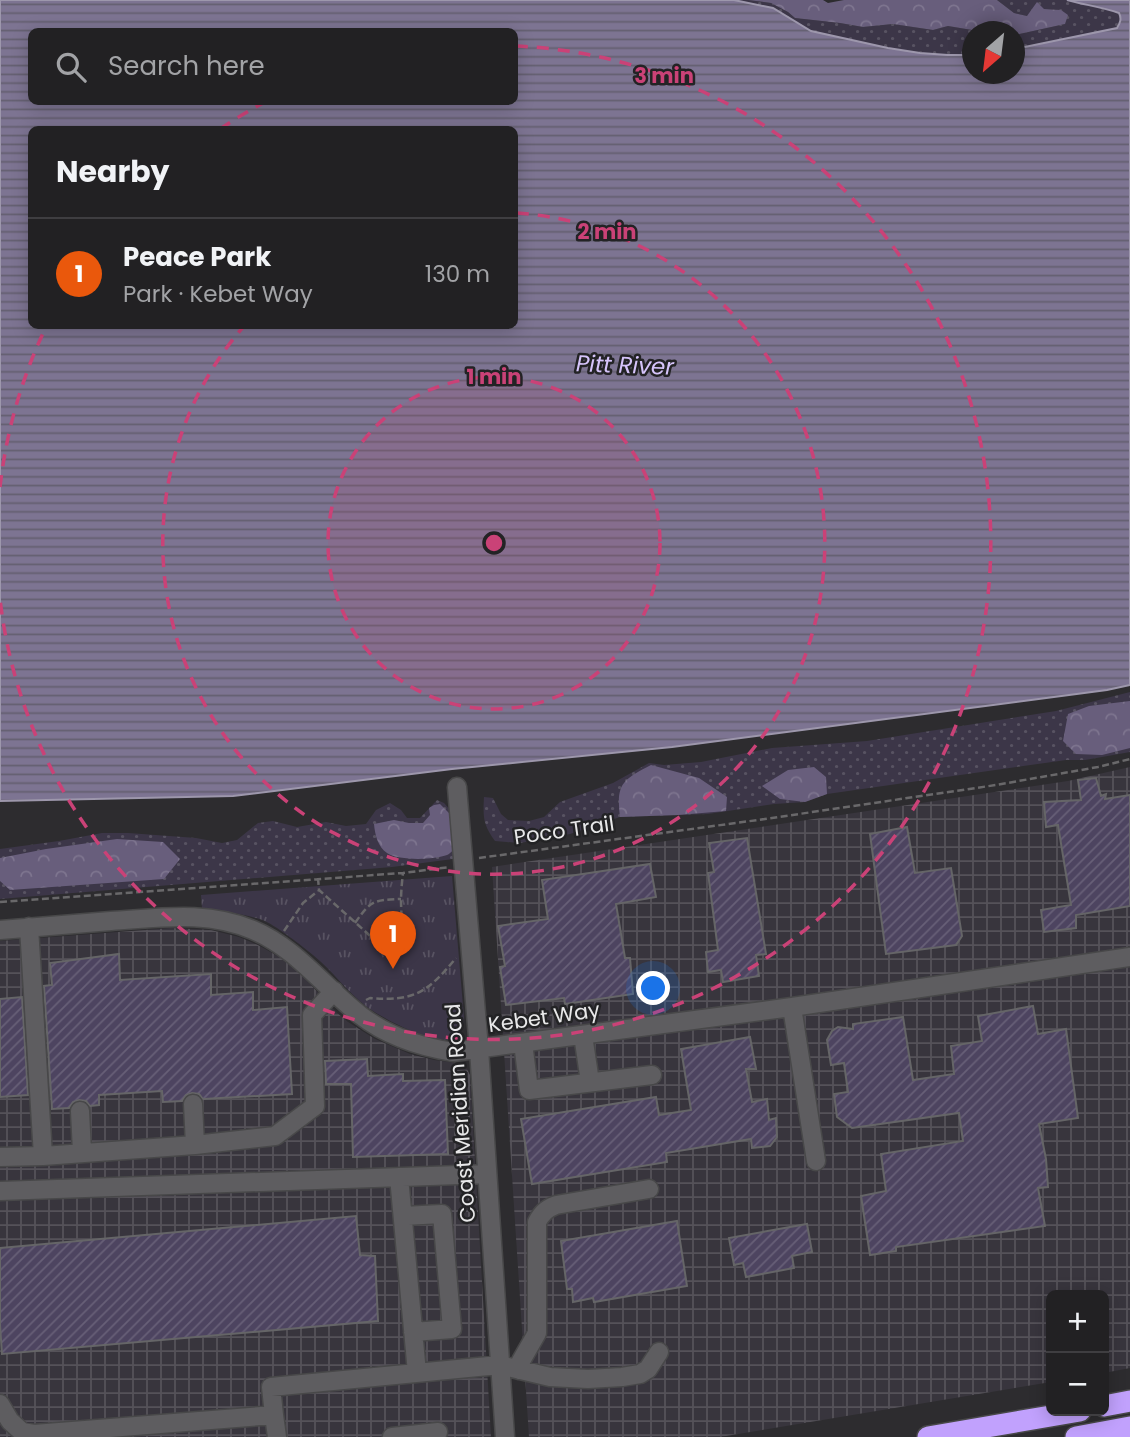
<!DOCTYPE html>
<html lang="en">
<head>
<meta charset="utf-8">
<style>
	:root { --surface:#222123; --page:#2e2e30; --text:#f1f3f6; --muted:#a2a3a6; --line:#3f3e41; --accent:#ea580c }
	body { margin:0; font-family:Poppins,sans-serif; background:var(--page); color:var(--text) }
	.controls { position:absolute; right:21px; bottom:21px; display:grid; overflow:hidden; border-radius:10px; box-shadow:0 4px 18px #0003 }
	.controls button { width:63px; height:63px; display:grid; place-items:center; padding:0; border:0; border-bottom:2px solid var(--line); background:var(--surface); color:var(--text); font:35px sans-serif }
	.compass { position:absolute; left:962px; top:21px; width:63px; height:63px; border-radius:50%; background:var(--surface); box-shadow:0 4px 18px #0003; rotate:208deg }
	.you { position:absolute; left:654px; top:989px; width:24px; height:24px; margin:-18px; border:5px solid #fff; border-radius:50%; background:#1a73e8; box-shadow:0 0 0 10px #1a73e833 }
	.badge { display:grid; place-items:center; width:46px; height:46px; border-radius:50%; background:var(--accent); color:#fff; font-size:23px; font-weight:700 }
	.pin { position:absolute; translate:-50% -58px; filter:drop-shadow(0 2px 4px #0008) }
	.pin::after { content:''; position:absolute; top:37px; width:24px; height:21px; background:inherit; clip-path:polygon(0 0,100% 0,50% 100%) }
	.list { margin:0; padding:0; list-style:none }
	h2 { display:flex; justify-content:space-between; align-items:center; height:91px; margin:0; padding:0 28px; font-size:30px }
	h2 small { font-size:23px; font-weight:400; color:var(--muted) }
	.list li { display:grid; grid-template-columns:46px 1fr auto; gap:21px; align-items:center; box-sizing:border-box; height:112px; padding:0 28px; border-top:2px solid var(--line) }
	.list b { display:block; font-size:26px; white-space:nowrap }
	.list p { margin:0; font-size:23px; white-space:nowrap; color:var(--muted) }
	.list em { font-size:23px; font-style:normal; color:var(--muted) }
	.icon { flex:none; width:38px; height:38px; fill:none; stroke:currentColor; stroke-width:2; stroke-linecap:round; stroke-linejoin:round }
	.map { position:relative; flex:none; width:1130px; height:1437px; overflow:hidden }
	.search { position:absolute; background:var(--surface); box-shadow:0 4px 18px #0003; left:28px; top:28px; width:490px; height:77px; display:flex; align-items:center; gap:18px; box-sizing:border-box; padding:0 24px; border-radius:10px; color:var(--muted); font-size:26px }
	.panel { position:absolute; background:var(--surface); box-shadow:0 4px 18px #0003; left:28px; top:126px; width:490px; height:203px; border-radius:10px }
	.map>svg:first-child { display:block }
	.industrial { fill:url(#industrial-grid) }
	.grass { fill:url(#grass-dots) }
	.forest { fill:url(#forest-crowns) }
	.park { fill:url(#park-tufts) }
	.water { fill:url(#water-rules); stroke:#9d97ac; stroke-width:2; fill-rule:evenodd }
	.building { fill:url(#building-hatch); stroke:#656567; stroke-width:2 }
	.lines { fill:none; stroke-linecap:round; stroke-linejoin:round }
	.minor-casing { stroke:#484849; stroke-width:21 }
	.highway-casing { stroke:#484849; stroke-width:24 }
	.path { stroke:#69686a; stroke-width:2.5; stroke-dasharray:7 3.5; stroke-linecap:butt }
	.minor { stroke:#5e5d60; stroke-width:18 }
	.highway { stroke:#c1a1fd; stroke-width:21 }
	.ring { fill:none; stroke:#ca4277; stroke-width:3.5; stroke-dasharray:12 9 }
	.labels { text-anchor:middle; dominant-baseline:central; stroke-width:5; stroke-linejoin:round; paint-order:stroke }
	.street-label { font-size:21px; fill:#e8e8e9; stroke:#232325 }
	.water-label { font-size:23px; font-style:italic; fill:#d6c4fb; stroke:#232325 }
	.centre { fill:#ca4277; stroke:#232325; stroke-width:3.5 }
	.ring-label { font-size:21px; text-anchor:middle; font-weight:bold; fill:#ca4277; stroke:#232325; stroke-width:5; stroke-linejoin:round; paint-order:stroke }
</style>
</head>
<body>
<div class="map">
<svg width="1130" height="1437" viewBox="0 0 1130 1437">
	<defs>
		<pattern id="industrial-grid" width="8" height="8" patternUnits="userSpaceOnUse" patternTransform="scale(1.75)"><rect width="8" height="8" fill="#38353d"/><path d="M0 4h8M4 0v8" fill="none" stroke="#555259"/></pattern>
		<pattern id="grass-dots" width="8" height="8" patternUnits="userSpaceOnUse" patternTransform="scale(1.75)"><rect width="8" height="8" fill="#3c3648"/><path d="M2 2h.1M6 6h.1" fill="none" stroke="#585362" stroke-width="1.8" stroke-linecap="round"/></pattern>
		<pattern id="forest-crowns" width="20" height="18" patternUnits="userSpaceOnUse" patternTransform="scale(1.75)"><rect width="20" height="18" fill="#685e7c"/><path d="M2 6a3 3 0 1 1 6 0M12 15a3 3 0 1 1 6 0" fill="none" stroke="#7e758f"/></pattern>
		<pattern id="park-tufts" width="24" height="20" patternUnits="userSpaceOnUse" patternTransform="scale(1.75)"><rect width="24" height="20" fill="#3c3648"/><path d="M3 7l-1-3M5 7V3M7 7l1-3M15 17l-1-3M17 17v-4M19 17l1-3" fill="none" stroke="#585362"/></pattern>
		<pattern id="water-rules" width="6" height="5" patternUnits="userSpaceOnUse" patternTransform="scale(1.75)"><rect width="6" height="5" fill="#7d7492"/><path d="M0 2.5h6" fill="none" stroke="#645f70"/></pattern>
		<pattern id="building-hatch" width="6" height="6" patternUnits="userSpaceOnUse" patternTransform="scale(1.75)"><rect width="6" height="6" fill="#4d4460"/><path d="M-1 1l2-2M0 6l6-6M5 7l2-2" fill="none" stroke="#675f77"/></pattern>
	</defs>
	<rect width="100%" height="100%" fill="#2d2c2f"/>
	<path class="industrial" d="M1130,767V1368L1104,1373V1295H1051V1382L720,1437H529L492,867L1068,781Z
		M171,928L211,930L239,937L258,945L281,958L299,972L336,1012L348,1022L375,1039L410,1054L434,1060L457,1063L467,1069L470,1075L491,1437H0V941Z"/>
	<path class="grass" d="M734,0H748L771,3L788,12L795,18L840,23L863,27L894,24L933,30L948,26L978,31L972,32V55H948L920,53L888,48L811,31L773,8Z
		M997,0H1067L1086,5L1107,8L1119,13L1121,18L1117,28L1015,49V35L1065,24L1061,10L1044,9L1027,16L1014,13Z
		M1130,692V752L1085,760H1066L827,794L805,802L774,804L708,814L620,817L570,834L520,843L495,841C483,824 483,818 484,797L493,798L501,814L508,820L529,821L544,817L560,802L613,783L649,763L664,765L701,762L772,748L867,741L1056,711Z
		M437,800L444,803L451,811L457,856L453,859L392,867L0,899V849L59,841L102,833H128L196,838L222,843L237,840L258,823L273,821L297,827L326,822L346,826L366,824L376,810L390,803L401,810L407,818H420Z"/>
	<path class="forest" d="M748,0H823L828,3L844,0H997L1014,13L1027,16L1037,2L1044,9L1061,10L1068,15L1065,24L1015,35L1014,32L978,31L948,26L933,30L893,24L863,27L840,23L795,18L788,12L771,3Z
		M1130,701V748L1102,755L1076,754L1063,741L1068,714L1089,706Z
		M651,765L699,778L727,797L726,811L678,815L620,817C616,784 622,780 651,765Z
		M814,767L826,777L827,794L805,802L780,799L762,786L788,770Z
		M440,804L455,819V848C453,850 450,854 447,855C434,860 399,861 387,853C378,847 375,835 374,824L394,820L409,823H423L430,815L429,808L434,805Z
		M117,839L163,842L180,859L164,879L10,890L0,881V858L46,849Z"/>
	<path class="park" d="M452,876L464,1018C463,1026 461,1036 451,1039C431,1044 384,1019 367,1007C347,992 333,971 313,955C301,945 279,928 265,921C248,914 220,911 202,908L201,895Z"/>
	<path class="water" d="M0,0H734L773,8L811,31L888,48L920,53L948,55H972V74H1014L1015,49L1117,28C1120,23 1122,19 1119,13C1102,7 1085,5 1067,0H1130V685L1107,690L672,747L452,769L233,796L0,801ZM32,32H514V102H32ZM32,130H514V326H32Z"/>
	<path class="building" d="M1096,778L1101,796L1106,794L1105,799L1130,795V906L1076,915V928L1044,932L1041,910L1071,905L1058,825L1046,827L1044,802L1081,800L1078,780Z
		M907,827L915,873L951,868L962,936L956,945L886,954L870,834Z
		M747,838L766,954L756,955L759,976L723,982L721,970L708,972L706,952L718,950L708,873L714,872L709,843Z
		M650,864L656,897L616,904L625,958H630L633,994L565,1004L564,998L506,1005L500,967L505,966L498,926L548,919L542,880Z
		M119,954L120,980L211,974V995L253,992V1010L287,1007L292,1094L203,1099L199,1094L192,1093L186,1095L182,1101L163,1102L162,1091L99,1095V1105L90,1106L86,1101L79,1100L73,1102L69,1108L52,1109L44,986L52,985L50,963Z
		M22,997L28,1095L0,1097V999Z
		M1033,1006L1038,1034L1066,1029L1078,1118L1039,1124L1046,1159L1048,1187L1038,1188L1045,1226L896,1247V1251L870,1255L861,1196L886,1191L881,1154L963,1141L959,1113L852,1128L837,1117L834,1094L848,1092L844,1063L831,1065L827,1040L832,1031L838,1027L853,1029V1024L903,1017L913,1080L954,1074L951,1046L982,1041L978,1016Z
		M750,1037L756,1069H746L752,1102L767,1099L769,1120L776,1118L777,1137L770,1146L752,1148L751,1139L666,1153L667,1162L532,1184L521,1119L656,1097L659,1115L691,1110L681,1049Z
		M367,1059L368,1076L403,1074V1081L445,1080L448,1154L353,1157L351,1084H326L325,1061Z
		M356,1216L360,1255L375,1256L378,1321L2,1354L0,1325V1248Z
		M677,1221L687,1286L594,1302L593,1298L573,1302L572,1289H567L561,1241Z
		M807,1224L812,1252L792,1256L794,1268L746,1277L743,1263L734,1265L729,1238Z"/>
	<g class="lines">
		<g class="minor-casing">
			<path id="minor" d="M457,787L479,1049L505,1437
				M29,927L43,1156L195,1145L275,1136L315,1106L312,1015L334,991
				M0,930C37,927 74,924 111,921C160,918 207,910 253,930C296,948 324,987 360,1015C387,1036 421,1047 453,1052L792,1007L1130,957
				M792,1007L816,1161
				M583,1035L590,1082
				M523,1043L529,1090L652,1075
				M193,1104L195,1145
				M80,1111L82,1152
				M0,1157L43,1156
				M399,1177L417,1373
				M0,1191L487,1174
				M403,1216L442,1214L452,1329L413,1332
				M519,1370L521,1361L537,1333V1222C542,1213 546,1209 556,1205L649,1189
				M0,1404L10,1421L22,1432L34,1434L274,1415L271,1387L499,1365L550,1377L588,1379L622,1377L640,1374L648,1369L659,1352
				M274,1415L277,1437
				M392,1437L438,1432"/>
		</g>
		<g class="highway-casing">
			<path id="highway" d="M1104,1406L1130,1401
				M928,1437L1080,1411
				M1076,1437L1130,1427"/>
		</g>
		<path class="path" d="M479,858L765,819L996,785L1098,767L1130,759
			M318,878L319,890L377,942C407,958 401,917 401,901C401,892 402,882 403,873
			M0,902L403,873L450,867
			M355,923C371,900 374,900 401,899
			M284,931L303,903L318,891
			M366,1000L370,998C414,1002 428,992 456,958"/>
		<use href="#minor" class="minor"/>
		<use href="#highway" class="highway"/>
	</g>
	<circle cx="494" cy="543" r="166" fill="#ca4277" fill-opacity=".12"/>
	<g class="ring">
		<circle cx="494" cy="543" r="166"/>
		<path d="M517 213A331 331 0 1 1 244 326"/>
		<path d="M0 487A497 497 0 0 1 45 329M220 129A497 497 0 0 1 265 102M516 46A497 497 0 1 1 0 599"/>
	</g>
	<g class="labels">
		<g class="street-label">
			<text transform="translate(564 830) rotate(-8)">Poco Trail</text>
			<text transform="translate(544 1017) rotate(-8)">Kebet Way</text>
			<text transform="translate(460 1113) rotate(-94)">Coast Meridian Road</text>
		</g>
		<g class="water-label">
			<text transform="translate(625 365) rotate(2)">Pitt River</text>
		</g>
	</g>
	<circle cx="494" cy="543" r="10" class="centre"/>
	<g class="ring-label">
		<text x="664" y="83">3 min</text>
		<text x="607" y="239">2 min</text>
		<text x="494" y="384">1 min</text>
	</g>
</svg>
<div class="controls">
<button>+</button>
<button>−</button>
</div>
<svg class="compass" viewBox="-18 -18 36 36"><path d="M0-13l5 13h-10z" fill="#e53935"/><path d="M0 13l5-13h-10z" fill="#a2a3a6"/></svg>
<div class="you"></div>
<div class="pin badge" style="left:393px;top:969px">1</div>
<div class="search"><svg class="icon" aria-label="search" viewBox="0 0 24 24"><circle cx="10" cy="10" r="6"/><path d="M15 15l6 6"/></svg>Search here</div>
<section class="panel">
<h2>Nearby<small></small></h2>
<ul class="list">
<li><span class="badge">1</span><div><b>Peace Park</b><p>Park · Kebet Way</p></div><em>130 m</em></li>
</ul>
</section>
</div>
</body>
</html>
